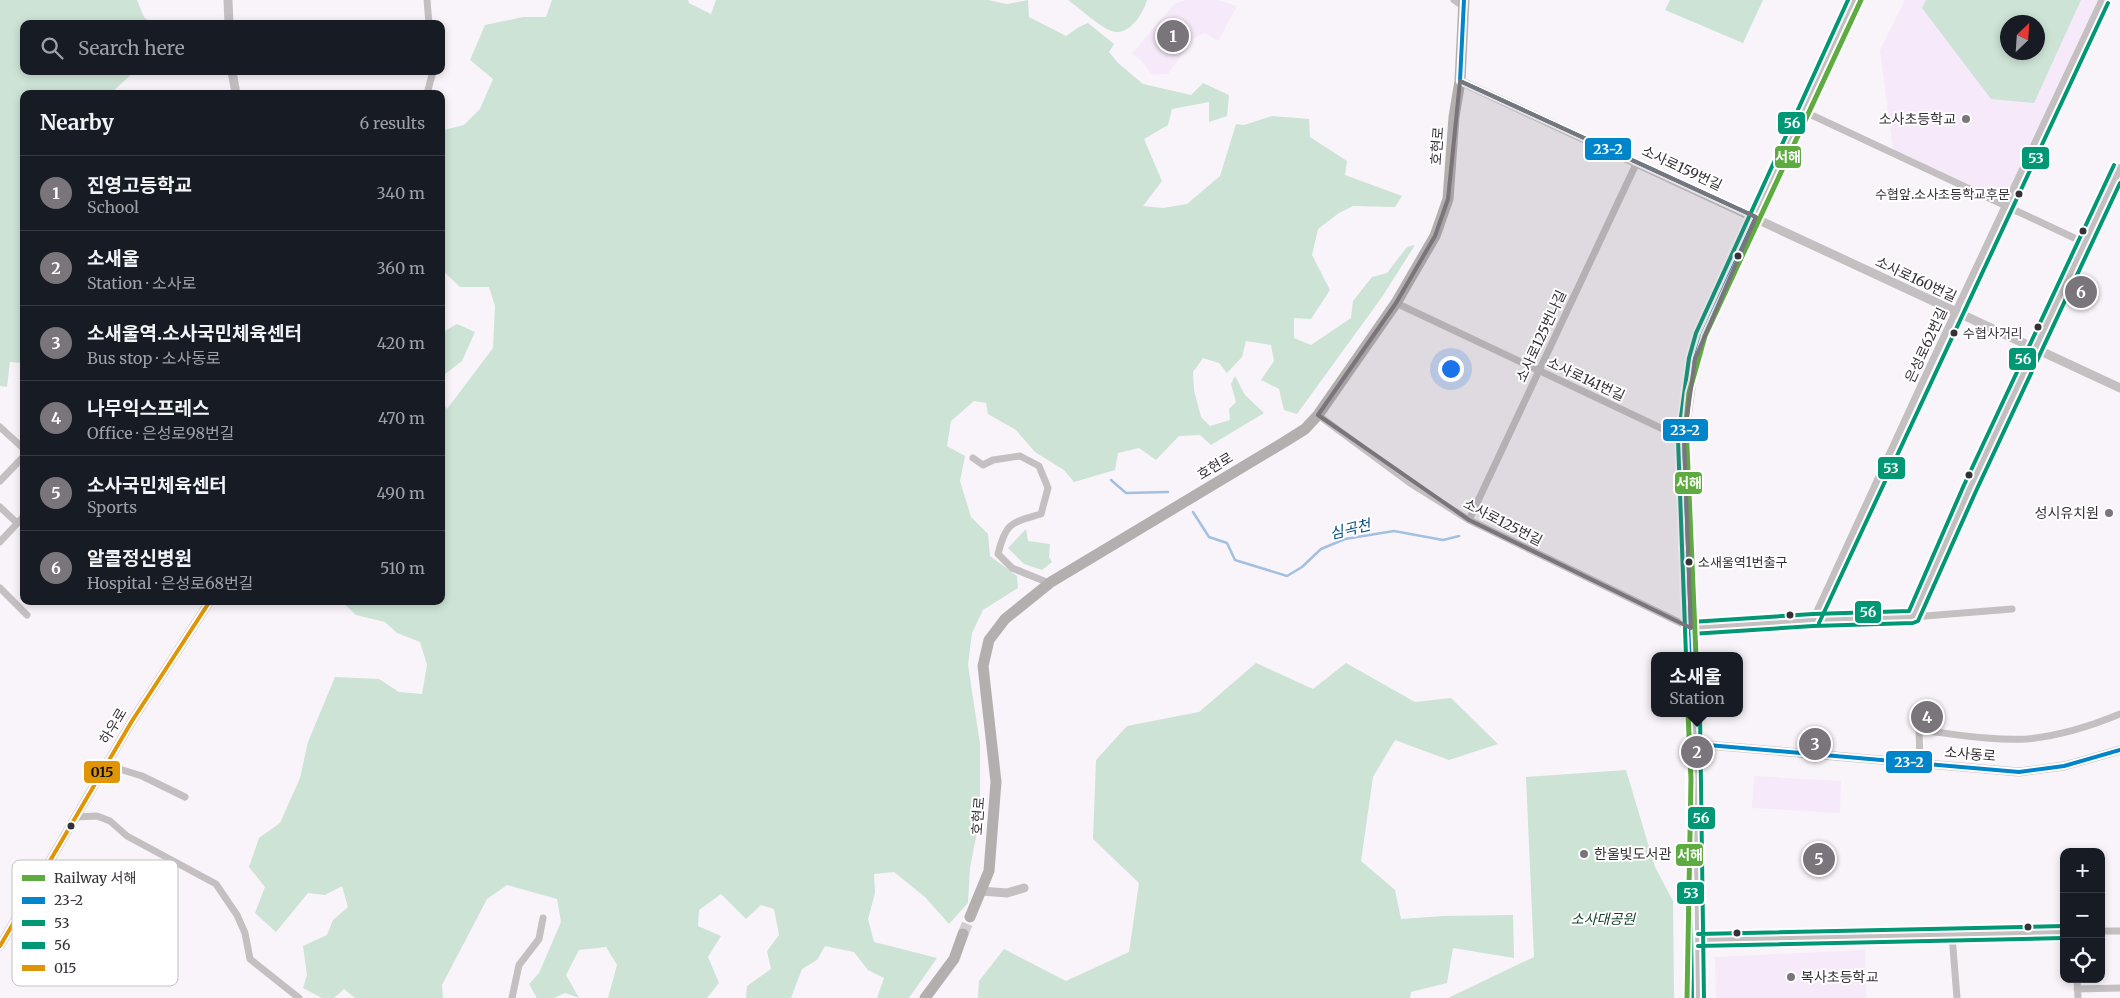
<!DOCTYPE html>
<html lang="en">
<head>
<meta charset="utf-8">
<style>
	:root { --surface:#171b24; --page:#242831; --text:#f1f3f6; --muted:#9ea1a6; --line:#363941; --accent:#7a757b }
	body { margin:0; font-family:Merriweather,"Noto Sans KR",serif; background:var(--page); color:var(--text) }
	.controls { position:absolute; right:15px; bottom:15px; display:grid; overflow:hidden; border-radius:10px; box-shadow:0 2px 8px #0003 }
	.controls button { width:45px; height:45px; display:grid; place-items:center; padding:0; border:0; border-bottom:1px solid var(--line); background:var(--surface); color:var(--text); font:25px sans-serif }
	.compass { position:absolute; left:2000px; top:15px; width:45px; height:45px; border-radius:50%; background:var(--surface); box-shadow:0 2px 8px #0003; rotate:25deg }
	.you { position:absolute; left:1450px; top:368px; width:18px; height:18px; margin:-12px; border:4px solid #fff; border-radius:50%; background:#1a73e8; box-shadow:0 0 0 8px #1a73e833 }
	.badge { display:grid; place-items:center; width:32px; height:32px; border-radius:50%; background:var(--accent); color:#fff; font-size:16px; font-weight:700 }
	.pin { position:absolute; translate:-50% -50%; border:2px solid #fff; box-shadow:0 1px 5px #0006 }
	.popup { position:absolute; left:1651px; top:652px; width:92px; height:65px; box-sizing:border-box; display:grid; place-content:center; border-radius:10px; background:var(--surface); filter:drop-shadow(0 1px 4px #0005); font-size:16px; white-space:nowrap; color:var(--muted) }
	.popup b { font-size:19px; color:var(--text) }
	.popup::after { content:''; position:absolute; left:50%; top:100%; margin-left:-10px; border:10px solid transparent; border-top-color:var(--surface) }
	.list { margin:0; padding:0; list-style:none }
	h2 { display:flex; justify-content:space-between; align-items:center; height:65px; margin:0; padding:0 20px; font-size:21px }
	h2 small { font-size:16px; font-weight:400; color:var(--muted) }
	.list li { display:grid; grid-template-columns:32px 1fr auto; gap:15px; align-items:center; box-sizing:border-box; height:75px; padding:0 20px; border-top:1px solid var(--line) }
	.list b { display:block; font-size:19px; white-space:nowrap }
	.list p { margin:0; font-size:16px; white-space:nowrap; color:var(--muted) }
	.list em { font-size:16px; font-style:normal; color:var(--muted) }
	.icon { flex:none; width:28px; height:28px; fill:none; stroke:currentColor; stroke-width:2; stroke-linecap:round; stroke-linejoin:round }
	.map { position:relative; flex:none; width:2120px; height:998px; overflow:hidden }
	.search { position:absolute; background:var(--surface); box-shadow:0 2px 8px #0003; left:20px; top:20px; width:425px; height:55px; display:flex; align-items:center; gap:12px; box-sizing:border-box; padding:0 18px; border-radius:10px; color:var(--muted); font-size:19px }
	.panel { position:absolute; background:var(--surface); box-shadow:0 2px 8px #0003; left:20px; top:90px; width:425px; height:515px; border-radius:10px }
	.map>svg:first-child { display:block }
	.built { fill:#f6e9fa; fill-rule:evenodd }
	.green { fill:#cce3d5; fill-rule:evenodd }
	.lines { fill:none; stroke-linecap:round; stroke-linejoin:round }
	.stream { stroke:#a3c0e1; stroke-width:2.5 }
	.primary-tunnel { stroke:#d2cdd2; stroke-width:11; stroke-dasharray:11 5.5; stroke-linecap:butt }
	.minor { stroke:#c4c0c1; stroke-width:7 }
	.tertiary { stroke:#c4c0c1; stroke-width:9 }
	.primary { stroke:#b4afaf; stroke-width:11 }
	.bus-1-casing { stroke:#fff; stroke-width:8 }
	.bus-2-casing { stroke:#fff; stroke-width:8 }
	.bus-3-casing { stroke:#fff; stroke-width:8 }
	.bus-4-casing { stroke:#fff; stroke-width:8 }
	.bus-1 { stroke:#0085ca; stroke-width:4 }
	.bus-2 { stroke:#009775; stroke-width:4 }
	.bus-3 { stroke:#009775; stroke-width:4 }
	.bus-4 { stroke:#df9506; stroke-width:4 }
	.rail-1-casing { stroke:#fff; stroke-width:9 }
	.rail-1 { stroke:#5eac41; stroke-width:5 }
	.marked { fill:#7a757b; fill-opacity:0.2; stroke:#7a757b; stroke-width:4; stroke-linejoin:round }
	.poi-dot { fill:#7a757b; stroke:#fff; stroke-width:2 }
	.bus-dot { fill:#363037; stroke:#fff; stroke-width:2 }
	.labels { text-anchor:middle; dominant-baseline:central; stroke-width:4; stroke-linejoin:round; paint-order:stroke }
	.bus-label { font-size:13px; fill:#363037; stroke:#fff; text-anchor:start }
	.poi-label { font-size:14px; fill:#363037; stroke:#fff; text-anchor:end }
	.street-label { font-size:14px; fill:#363037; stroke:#fff }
	.park-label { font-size:14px; font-style:italic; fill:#0d3d25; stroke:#fff }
	.water-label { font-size:15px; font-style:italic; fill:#044d83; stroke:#fff }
	.key { fill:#fff; stroke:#c3c1c3; stroke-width:1 }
	.key-label { font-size:14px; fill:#363037 }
	.line-badge { stroke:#fff; stroke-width:2 }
	.badge-label { font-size:14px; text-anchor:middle; font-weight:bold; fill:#fff }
	.pale-badge-label { font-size:14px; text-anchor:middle; font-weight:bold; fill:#111 }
</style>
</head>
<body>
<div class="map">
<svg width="2120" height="998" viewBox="0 0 2120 998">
	<rect width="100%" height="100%" fill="#f9f4f9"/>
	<path class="built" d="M1186,0H1218L1237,6L1218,41L1205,33L1193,39L1168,74L1152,75L1141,60L1132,54L1174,4Z
		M1905,0H2099L2004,202L1893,150L1880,50ZM2008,22H2038V52H2008Z
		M1754,776L1841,781L1840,813L1752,808Z
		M1865,950L1866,998H1716L1715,957Z"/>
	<path class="green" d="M0,0H137L144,17L152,24H24V71H135L110,94H24V363L10,362L7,387L0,386Z
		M552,0H688L689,3L711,14L716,0H988L1007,4L1028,0L1029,17L1066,36L1079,27L1088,23L1114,44L1109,52L1118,63L1143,84L1191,95L1203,83L1229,95L1227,116L1209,122V102L1172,109L1168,125L1144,139L1162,181L1143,206L1163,208L1187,204L1220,176L1236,124L1244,125L1272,116L1309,119L1310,137L1347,161L1345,175L1402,196L1395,207L1353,206L1339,213L1318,229L1312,255L1330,290L1311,319L1294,318V338L1311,345L1351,318L1353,301L1372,277L1387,273L1407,247L1415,245L1382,297L1297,414L1284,410L1279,389L1261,380L1274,361L1271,345L1246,341L1242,357L1227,373L1219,363L1203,358L1193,372L1194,390L1201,417L1210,426L1230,420L1229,409L1236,402L1231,384L1235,376L1245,395L1264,413L1211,445L1200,435L1179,436L1156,460L1139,448L1118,453L1115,470L1074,482L1064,470L1035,452L1016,430L988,414L986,403L974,401L951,421L947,446L965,456L960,481L971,517L988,534L990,556L1017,576L1018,588L983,610L972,633L968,665L980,744V817L970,868L968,903L949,924L925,897L894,872L874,874L875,893L868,919L874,942L937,958L909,998H877L884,978L868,970L854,952L825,946L817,960L802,969L791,998H746L747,986L771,969L767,951L779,935L774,909L761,905L746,919L721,894L699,910L698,926L721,936L708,957L719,983L707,998H608L617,965L606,947L579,950L566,975L579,998L565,993L554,998H537L529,984L539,973L561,922L557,899L507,885L487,899L442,985L443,998H355L344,989L334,998H322L303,988L307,975L303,946L327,935L333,920L348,907L342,886L325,895L308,893L276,932L255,913L265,887L249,867L259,838L280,823L300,778L308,742L335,677L379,679L399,692L422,694L427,665L420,642L397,633L385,622L356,615L341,601H441V401L447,409L493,348L495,306L489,287H460L441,269V145L444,130L464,125L480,109L493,79L470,60L485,25L523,17H546Z
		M1068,0H1147C1143,14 1128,39 1109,30C1099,26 1078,7 1068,0Z
		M1670,0H1763L1743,43L1665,10Z
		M1926,0H2081L2034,103L1991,99L1922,8ZM2038,22V52H2008V22Z
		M457,324L475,332L462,361L445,374L441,380V333Z
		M1026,529L1028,541L1050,544L1049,557L1052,562L1042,570L1024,564L1008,548Z
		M1256,663L1313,689L1346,663L1415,702L1451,698L1498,744L1449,760L1395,740L1373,777L1361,861L1395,890L1401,919L1444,916L1513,915L1514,958L1453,948L1447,983L1411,992L1410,998H978L979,981L1004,949L1066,981L1129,952L1139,883L1093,839L1096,760L1127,726L1199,712Z
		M1626,770L1655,867L1673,901L1674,998H1448L1534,957L1526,777Z"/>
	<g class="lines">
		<path class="stream" d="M1111,480L1126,493L1168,492
			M1193,512L1209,537L1227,543L1235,560L1287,576L1302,567L1321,549L1345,539L1394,531L1443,540L1459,536"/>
		<path class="primary-tunnel" d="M963,934L970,917"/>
		<path class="minor" d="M427,0L429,24
			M1454,0L1464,7
			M427,94L433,71
			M1803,111L2085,243
			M1396,303L1684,439
			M1318,415L1410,483L1469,520L1691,628L1813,620L1913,617L2012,609
			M0,427L24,449
			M973,458L983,465L993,460L1020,456L1039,466L1048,488L1041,514C1011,523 1006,522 998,554L1012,568L1049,583
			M0,481L24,456
			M0,507L17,523
			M1469,520L1637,162
			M0,542L24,516
			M0,588L27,615
			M1913,617L1970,488L2120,168
			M1813,620L1923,381L2102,0
			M1920,764L1919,730C1955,734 1991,741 2027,739C2059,736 2091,726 2120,714
			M106,765L142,776L185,797
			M75,817L97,816L110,821L127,836L216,884L237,915L245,933L250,959L299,998
			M2101,931H2120
			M1952,935L1957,998
			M1698,940L2064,932
			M2077,979L2078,998
			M2077,989L2120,988
			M512,998L519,965L539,939L543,918"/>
		<path class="tertiary" d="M228,0L229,24
			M232,71L236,94
			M1460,81L2120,388
			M1692,656L1684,439L1695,359L1702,336L1855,0
			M1694,713L1698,998
			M1696,744L2019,772L2064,766L2120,750
			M981,891L1007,893L1024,888
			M0,946L132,721L210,601"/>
		<path class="primary" d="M970,917L989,871L996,782L983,666L989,640L1005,619L1051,582L1286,441L1305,429L1318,415L1396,303L1435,236L1448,199L1454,117L1460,81L1464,0
			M925,998L954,959L963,934"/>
		<g class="bus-1-casing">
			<path id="bus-1" d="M1460,81L1756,217
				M1460,81L1464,0
				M1692,656L1684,439L1695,359L1702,336L1756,217
				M1696,744L2019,772L2064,766L2120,750"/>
		</g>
		<g class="bus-2-casing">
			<path id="bus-2" d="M1819,623L2108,3
				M1691,634L1813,626L1913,623L1918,621L1976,491L2120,183
				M1688,713L1692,998
				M1698,946L2064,938"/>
		</g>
		<g class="bus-3-casing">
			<path id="bus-3" d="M1691,622L1813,614L1909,611L1964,485L2114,165
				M1686,656L1678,439L1689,358L1696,333L1848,0
				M1700,713L1704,998
				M1698,934L2064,926"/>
		</g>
		<g class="bus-4-casing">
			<path id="bus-4" d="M0,946L132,721L210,601"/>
		</g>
		<use href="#bus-1" class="bus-1"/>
		<use href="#bus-2" class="bus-2"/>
		<use href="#bus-3" class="bus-3"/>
		<use href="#bus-4" class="bus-4"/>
		<g class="rail-1-casing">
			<path id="rail-1" d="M1696,656L1686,423L1689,393L1705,336L1861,0
				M1687,998L1691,779L1688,713"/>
		</g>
		<use href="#rail-1" class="rail-1"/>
	</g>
	<path class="marked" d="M1460,81L1756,217L1695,359L1684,439L1691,628L1469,520L1318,415L1396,303L1435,236L1448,199Z"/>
	<g class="poi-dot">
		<circle cx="1966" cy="119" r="5"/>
		<circle cx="2109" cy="513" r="5"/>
		<circle cx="1584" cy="854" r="5"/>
		<circle cx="1791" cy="977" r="5"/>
	</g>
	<g class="bus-dot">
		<circle cx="2019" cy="194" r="4.5"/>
		<circle cx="2083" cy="231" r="4.5"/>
		<circle cx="1738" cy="256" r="4.5"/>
		<circle cx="2038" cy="327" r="4.5"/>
		<circle cx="1954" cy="333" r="4.5"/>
		<circle cx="1969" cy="475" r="4.5"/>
		<circle cx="1689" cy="562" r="4.5"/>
		<circle cx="1790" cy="615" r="4.5"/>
		<circle cx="71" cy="826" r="4.5"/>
		<circle cx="2028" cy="927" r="4.5"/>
		<circle cx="1737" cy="933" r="4.5"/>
	</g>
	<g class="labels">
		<g class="bus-label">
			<text x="2010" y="194" text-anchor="end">수협앞.소사초등학교후문</text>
			<text x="1963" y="333">수협사거리</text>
			<text x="1698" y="562">소새울역1번출구</text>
		</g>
		<g class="poi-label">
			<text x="1956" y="119">소사초등학교</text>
			<text x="2099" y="513">성시유치원</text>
			<text x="1594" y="854" text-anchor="start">한울빛도서관</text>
			<text x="1801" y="977" text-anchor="start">복사초등학교</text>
		</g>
		<g class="street-label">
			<text transform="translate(1437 146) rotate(-86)">호현로</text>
			<text transform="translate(1682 168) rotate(25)">소사로159번길</text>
			<text transform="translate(1916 279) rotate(25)">소사로160번길</text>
			<text transform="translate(1541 336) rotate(-65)">소사로125번나길</text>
			<text transform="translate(1926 345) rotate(-65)">은성로62번길</text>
			<text transform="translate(1586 379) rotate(25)">소사로141번길</text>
			<text transform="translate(1215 466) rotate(-31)">호현로</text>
			<text transform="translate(1503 522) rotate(27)">소사로125번길</text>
			<text transform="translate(113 726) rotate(-59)">하우로</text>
			<text transform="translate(1970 754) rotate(5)">소사동로</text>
			<text transform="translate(978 816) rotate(-86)">호현로</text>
		</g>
		<g class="park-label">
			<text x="1603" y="919">소사대공원</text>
		</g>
		<g class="water-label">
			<text transform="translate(1350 529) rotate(-14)">심곡천</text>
		</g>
	</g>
	<rect x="12" y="860" width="166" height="126" rx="8" class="key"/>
	<rect x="22" y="875" width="23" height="6" fill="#5eac41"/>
	<rect x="22" y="897" width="23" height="7" fill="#0085ca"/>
	<rect x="22" y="920" width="23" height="6" fill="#009775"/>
	<rect x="22" y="942" width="23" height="7" fill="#009775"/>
	<rect x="22" y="965" width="23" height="6" fill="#df9506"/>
	<g class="key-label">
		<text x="54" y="883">Railway 서해</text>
		<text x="54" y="905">23-2</text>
		<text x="54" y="928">53</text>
		<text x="54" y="950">56</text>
		<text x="54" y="973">015</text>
	</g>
	<g class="line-badge">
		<rect x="1777" y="111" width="29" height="24" rx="5" fill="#009775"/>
		<rect x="1584" y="137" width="48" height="24" rx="5" fill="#0085ca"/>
		<rect x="1774" y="145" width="28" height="24" rx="5" fill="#5eac41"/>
		<rect x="2021" y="146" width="29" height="24" rx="5" fill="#009775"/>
		<rect x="2008" y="347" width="29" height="24" rx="5" fill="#009775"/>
		<rect x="1662" y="418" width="47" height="24" rx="5" fill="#0085ca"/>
		<rect x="1877" y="456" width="29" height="24" rx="5" fill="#009775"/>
		<rect x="1674" y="471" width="29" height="24" rx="5" fill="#5eac41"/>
		<rect x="1854" y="600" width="28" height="24" rx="5" fill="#009775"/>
		<rect x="1885" y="750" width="48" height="24" rx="5" fill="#0085ca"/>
		<rect x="83" y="760" width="38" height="24" rx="5" fill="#df9506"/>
		<rect x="1687" y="806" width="29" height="24" rx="5" fill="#009775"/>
		<rect x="1675" y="843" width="29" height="24" rx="5" fill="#5eac41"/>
		<rect x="1676" y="881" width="29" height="24" rx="5" fill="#009775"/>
	</g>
	<g class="badge-label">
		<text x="1792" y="128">56</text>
		<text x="1608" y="154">23-2</text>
		<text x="1788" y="162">서해</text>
		<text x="2036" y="163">53</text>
		<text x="2023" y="364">56</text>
		<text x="1685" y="435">23-2</text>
		<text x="1891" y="473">53</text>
		<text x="1689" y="488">서해</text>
		<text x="1868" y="617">56</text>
		<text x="1909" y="767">23-2</text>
		<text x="1701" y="823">56</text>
		<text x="1690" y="860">서해</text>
		<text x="1691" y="898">53</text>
	</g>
	<g class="pale-badge-label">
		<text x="102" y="777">015</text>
	</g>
</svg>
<div class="controls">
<button>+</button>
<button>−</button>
<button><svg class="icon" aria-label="locate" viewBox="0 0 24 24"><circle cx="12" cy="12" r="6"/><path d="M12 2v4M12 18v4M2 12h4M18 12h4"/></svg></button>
</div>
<svg class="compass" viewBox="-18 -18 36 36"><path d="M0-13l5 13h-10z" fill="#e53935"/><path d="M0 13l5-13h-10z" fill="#9ea1a6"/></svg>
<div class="you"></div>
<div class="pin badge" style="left:1173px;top:36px">1</div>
<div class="pin badge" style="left:1697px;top:752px">2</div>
<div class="popup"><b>소새울</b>Station</div>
<div class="pin badge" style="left:1815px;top:744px">3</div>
<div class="pin badge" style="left:1927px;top:717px">4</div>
<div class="pin badge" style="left:1819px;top:859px">5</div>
<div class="pin badge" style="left:2081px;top:292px">6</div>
<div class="search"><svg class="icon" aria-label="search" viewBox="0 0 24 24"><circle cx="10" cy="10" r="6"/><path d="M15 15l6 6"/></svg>Search here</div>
<section class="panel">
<h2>Nearby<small>6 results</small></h2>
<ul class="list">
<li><span class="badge">1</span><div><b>진영고등학교</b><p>School</p></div><em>340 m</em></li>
<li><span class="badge">2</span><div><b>소새울</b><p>Station · 소사로</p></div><em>360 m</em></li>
<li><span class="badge">3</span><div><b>소새울역.소사국민체육센터</b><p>Bus stop · 소사동로</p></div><em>420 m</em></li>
<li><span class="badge">4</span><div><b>나무익스프레스</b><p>Office · 은성로98번길</p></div><em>470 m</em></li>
<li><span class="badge">5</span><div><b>소사국민체육센터</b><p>Sports</p></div><em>490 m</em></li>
<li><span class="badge">6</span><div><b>알콜정신병원</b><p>Hospital · 은성로68번길</p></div><em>510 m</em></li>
</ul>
</section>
</div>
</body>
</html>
